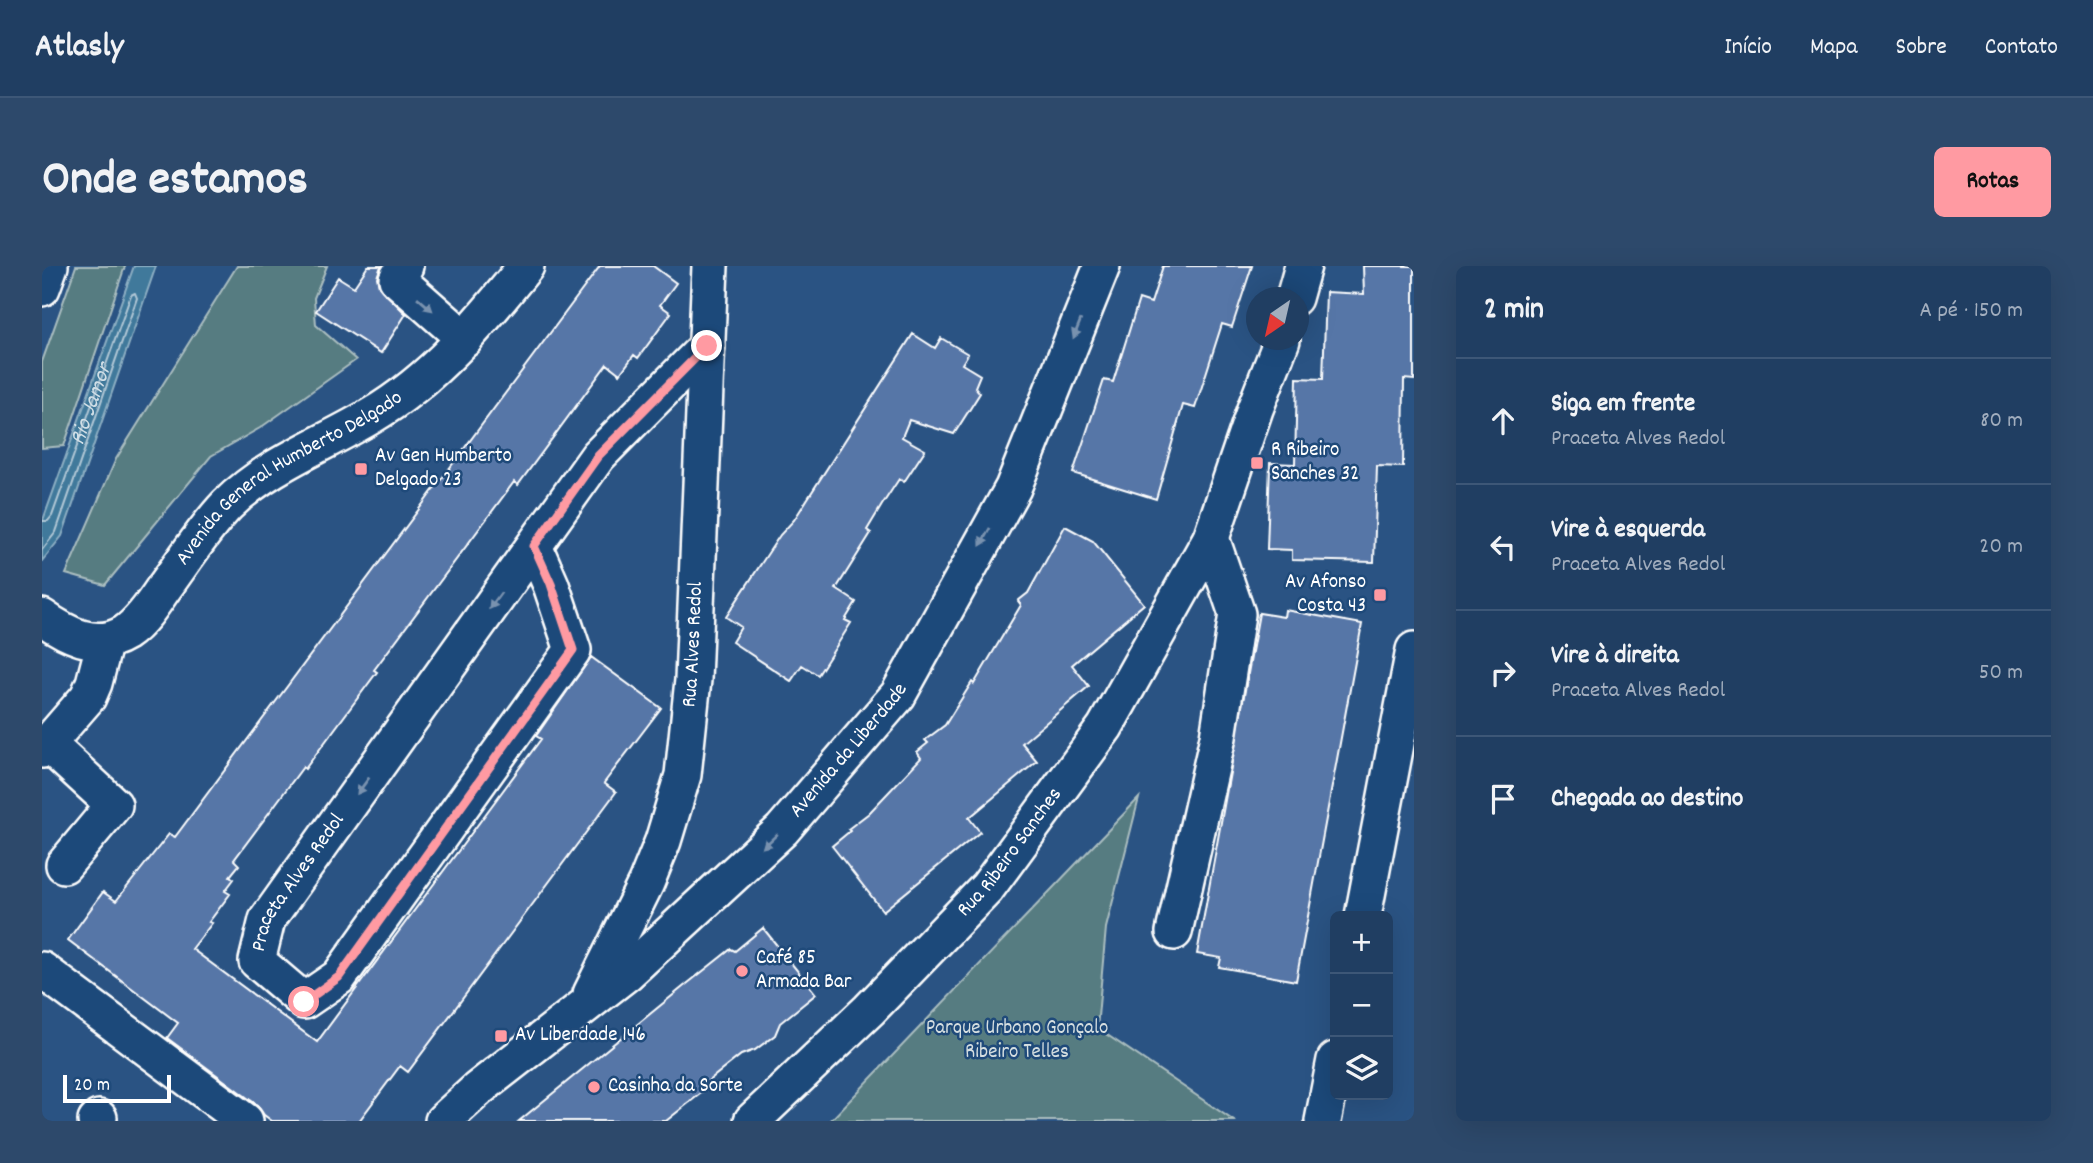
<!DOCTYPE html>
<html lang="pt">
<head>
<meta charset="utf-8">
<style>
	:root { --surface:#203e62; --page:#2d496b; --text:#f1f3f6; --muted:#a2aebe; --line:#3d5777; --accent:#ff9aa2 }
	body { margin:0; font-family:Dekko,sans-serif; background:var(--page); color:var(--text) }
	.controls { position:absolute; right:21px; bottom:21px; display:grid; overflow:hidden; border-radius:10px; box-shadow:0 7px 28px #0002 }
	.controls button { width:63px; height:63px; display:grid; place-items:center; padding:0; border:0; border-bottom:2px solid var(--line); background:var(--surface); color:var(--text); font:35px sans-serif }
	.compass { position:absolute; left:1204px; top:21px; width:63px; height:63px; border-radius:50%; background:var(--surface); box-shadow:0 7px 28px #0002; rotate:214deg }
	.scale { position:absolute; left:21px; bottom:18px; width:108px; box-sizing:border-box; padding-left:7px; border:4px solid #fff; border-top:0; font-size:19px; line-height:24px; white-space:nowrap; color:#fff; -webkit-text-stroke:5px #1f4a7a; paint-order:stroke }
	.stop { position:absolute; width:21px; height:21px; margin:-16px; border:5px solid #ff9aa2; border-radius:50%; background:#fff }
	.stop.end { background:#ff9aa2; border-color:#fff; box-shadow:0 2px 7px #0008 }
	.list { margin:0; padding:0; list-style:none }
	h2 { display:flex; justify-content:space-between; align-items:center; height:91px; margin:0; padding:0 28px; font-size:30px }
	h2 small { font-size:23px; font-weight:400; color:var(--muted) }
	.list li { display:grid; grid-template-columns:46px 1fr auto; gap:21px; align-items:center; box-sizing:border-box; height:126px; padding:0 28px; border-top:2px solid var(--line) }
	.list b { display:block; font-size:26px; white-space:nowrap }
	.list p { margin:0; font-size:23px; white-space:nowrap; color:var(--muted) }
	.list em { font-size:23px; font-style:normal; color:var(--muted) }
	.icon { flex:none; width:38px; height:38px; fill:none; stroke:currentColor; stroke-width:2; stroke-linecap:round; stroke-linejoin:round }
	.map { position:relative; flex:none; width:1372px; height:855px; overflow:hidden; border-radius:10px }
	header { display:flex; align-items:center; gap:42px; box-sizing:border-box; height:98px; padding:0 35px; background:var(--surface); border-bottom:2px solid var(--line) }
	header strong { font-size:33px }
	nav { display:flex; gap:38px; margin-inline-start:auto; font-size:24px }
	.intro { display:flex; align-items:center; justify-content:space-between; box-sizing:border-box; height:168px; padding:0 42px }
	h1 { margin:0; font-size:49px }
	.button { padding:18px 32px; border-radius:10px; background:var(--accent); color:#111; font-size:24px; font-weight:700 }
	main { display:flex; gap:42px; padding:0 42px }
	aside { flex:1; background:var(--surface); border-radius:10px; box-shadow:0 7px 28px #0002 }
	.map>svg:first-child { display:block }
	.green { fill:#577c81; stroke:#abbec0; stroke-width:2 }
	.water { fill:#41799b; stroke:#8dafc3; stroke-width:2 }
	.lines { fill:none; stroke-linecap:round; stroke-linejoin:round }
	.shore { stroke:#b3c9d7; stroke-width:2 }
	.building { fill:#5776a7; stroke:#fff; stroke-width:2 }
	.minor-casing { stroke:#fff; stroke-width:40 }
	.minor { stroke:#1f4a7a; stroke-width:35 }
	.oneway { fill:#7992af }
	.route { stroke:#ff9aa2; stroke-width:9 }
	.poi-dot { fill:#ff9aa2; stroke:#1f4a7a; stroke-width:2.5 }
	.labels { text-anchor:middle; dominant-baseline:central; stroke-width:5; stroke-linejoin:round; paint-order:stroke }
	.poi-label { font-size:21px; fill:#fff; stroke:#1f4a7a; text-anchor:start }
	.street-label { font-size:21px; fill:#fff; stroke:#1f4a7a }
	.park-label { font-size:21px; fill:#d5dee0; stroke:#1f4a7a }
	.water-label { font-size:23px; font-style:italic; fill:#d0dee6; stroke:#1f4a7a }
</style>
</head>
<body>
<header>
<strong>Atlasly</strong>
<nav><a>Início</a><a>Mapa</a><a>Sobre</a><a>Contato</a></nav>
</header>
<div class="intro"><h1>Onde estamos</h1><a class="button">Rotas</a></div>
<main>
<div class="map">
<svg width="1372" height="855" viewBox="0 0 1372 855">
	<rect width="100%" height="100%" fill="#2a5383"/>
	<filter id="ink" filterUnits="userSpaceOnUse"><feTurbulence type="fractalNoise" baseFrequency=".0143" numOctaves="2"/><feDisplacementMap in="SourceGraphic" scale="14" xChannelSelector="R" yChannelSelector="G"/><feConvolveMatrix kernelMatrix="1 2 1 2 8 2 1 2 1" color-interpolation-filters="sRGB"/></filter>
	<g filter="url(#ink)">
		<path class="green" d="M34,0H83L22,180L0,182V96Z
			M195,0H285L272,32L274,59L314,94L218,162L169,190L63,319L24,308L74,193Z
			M1097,532L1064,662L1055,762L1192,855H788Z"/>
		<path class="water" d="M92,0H114L20,270L0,295V257Z"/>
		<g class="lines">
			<path class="shore" id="s1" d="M0,255H6L10,250L89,29L93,27L95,32L14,266L0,284"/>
		</g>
		<path class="building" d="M326,0H339L335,11L337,21L364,48L339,87L274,45L296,11L312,21Z
			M558,0H611L634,17L618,39L629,47L596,92L592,89L578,108L565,98L476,219L472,216L332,404L335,406L263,503L261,501L192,594L197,599L188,610L192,613L183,625L188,628L167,656L170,657L150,683L275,776L499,473L494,470L549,391L619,442L562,517L574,526L366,806L358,800L317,855H230L222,849L215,839L125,772L136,757L26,674L61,626L74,635L127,568L133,571Z
			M1121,0H1210L1190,61L1180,58L1153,142L1141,139L1114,233L1031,207L1062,114L1071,116L1097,33L1109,37Z
			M1321,0H1372V114L1362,113L1361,201L1335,200L1332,296L1250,294V284L1225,283L1228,197L1253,198L1255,112L1281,113L1284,26L1322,28Z
			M871,68L893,82L899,72L926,88L920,98L938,109L933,121L938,127L912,168L867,154L860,171L883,184L862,216L857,213L840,239L825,264L829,267L794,323L814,336L803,354L809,357L776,409L760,399L749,415L690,376L699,361L684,351L738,269L752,254Z
			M1023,260L1051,275L1102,338L1030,399L1047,420L980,477L995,495L927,552L938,566L841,645L790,580L808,565L806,563L827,547L879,492L875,486L886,477L883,474L903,459L930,416L932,418L979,339L976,335L986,327Z
			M1243,344L1320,358L1254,715L1177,701L1179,692L1155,688L1217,347L1242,351Z
			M721,662L774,728L738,757L733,769L713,784L699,789L665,816L668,820L624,855H477L641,721L689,683L693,685Z"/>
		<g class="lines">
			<g class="minor-casing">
				<g id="minor">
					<path d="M363,0L355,13L423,73"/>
					<path d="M0,22L8,0"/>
					<path d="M1252,32L1261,0"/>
					<path id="s2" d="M492,280L509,319L531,384L297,711L262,735L215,695L225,654L556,190L665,80"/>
					<path id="s3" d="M0,351C24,368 54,385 83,367C98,357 111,338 121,323C141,296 162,263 185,239C226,198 281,179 329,150C392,113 439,56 484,0"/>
					<path d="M7,479L72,539L22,599"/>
					<path d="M0,484L46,431L52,417L63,375"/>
					<path d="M1321,650L1372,384"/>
					<path d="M1132,666L1176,471L1195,348L1169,272"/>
					<path d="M0,704L203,855"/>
					<path id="s4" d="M549,728L604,617L621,575L641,509L651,414L668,0"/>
					<path d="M54,855L57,852"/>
					<path id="s5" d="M401,855L436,823L585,707L740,564L856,429L971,222L1060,0"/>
					<path id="s6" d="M710,855L827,744L945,622L1063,461L1169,272L1213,143L1240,74"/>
					<path d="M1281,855L1293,794"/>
				</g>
			</g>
			<use href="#minor" class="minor"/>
		</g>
		<defs><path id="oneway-solid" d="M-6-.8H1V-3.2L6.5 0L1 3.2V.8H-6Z" transform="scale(1.75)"/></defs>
		<g class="oneway">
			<use href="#oneway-solid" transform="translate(383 38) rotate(41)"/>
			<use href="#oneway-solid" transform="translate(1035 63) rotate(112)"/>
			<use href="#oneway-solid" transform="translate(943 271) rotate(119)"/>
			<use href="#oneway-solid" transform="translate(453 335) rotate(126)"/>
			<use href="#oneway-solid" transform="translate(321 520) rotate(126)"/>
			<use href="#oneway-solid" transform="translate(728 575) rotate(137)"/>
		</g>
	</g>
	<g class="lines" filter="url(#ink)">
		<path class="route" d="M262,736L297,711L531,384L509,318L492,280L556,190L665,80"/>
	</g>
	<g class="poi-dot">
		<rect x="1208" y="190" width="14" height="14" rx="3.5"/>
		<rect x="312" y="196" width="14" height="14" rx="3.5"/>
		<rect x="1331" y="322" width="14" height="14" rx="3.5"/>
		<circle cx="700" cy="705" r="7"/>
		<rect x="452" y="763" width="14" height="14" rx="3.5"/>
		<circle cx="552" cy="821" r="7"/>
	</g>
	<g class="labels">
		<g class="poi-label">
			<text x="1229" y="185">R Ribeiro<tspan x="1229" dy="24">Sanches 32</tspan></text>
			<text x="333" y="191">Av Gen Humberto<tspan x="333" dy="24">Delgado 23</tspan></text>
			<text x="1324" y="317" text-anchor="end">Av Afonso<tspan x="1324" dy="24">Costa 43</tspan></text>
			<text x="714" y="693">Café 85<tspan x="714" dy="24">Armada Bar</tspan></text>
			<text x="473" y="770">Av Liberdade 146</text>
			<text x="566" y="821">Casinha da Sorte</text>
		</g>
		<g class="street-label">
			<text stroke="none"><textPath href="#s3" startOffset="320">Avenida General Humberto Delgado</textPath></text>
			<text stroke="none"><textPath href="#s4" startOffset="369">Rua Alves Redol</textPath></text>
			<text stroke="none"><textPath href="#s5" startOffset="551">Avenida da Liberdade</textPath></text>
			<text stroke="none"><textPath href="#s6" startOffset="373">Rua Ribeiro Sanches</textPath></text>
			<text stroke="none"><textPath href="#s2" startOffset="707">Praceta Alves Redol</textPath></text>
		</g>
		<g class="park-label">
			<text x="975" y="763">Parque Urbano Gonçalo<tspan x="975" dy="24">Ribeiro Telles</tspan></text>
		</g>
		<g class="water-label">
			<text stroke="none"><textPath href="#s1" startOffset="131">Rio Jamor</textPath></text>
		</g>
	</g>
</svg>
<div class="controls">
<button>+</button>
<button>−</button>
<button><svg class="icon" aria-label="layers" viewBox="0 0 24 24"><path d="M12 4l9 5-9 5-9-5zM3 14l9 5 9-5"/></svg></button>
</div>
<svg class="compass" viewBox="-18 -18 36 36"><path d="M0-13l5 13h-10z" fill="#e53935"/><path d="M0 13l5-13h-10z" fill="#a2aebe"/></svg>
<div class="scale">20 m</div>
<div class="stop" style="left:262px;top:736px"></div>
<div class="stop end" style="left:665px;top:80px"></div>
</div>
<aside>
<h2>2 min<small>A pé · 150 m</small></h2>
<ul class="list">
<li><svg class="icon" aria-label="ahead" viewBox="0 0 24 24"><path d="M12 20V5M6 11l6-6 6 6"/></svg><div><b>Siga em frente</b><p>Praceta Alves Redol</p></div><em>80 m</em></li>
<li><svg class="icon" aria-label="left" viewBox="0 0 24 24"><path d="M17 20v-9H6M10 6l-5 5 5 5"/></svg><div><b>Vire à esquerda</b><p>Praceta Alves Redol</p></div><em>20 m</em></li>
<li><svg class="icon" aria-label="right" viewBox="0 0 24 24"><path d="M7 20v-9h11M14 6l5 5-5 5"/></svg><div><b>Vire à direita</b><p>Praceta Alves Redol</p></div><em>50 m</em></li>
<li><svg class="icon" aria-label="arrive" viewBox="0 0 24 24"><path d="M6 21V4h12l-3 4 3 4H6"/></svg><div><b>Chegada ao destino</b></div></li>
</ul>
</aside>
</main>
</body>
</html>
